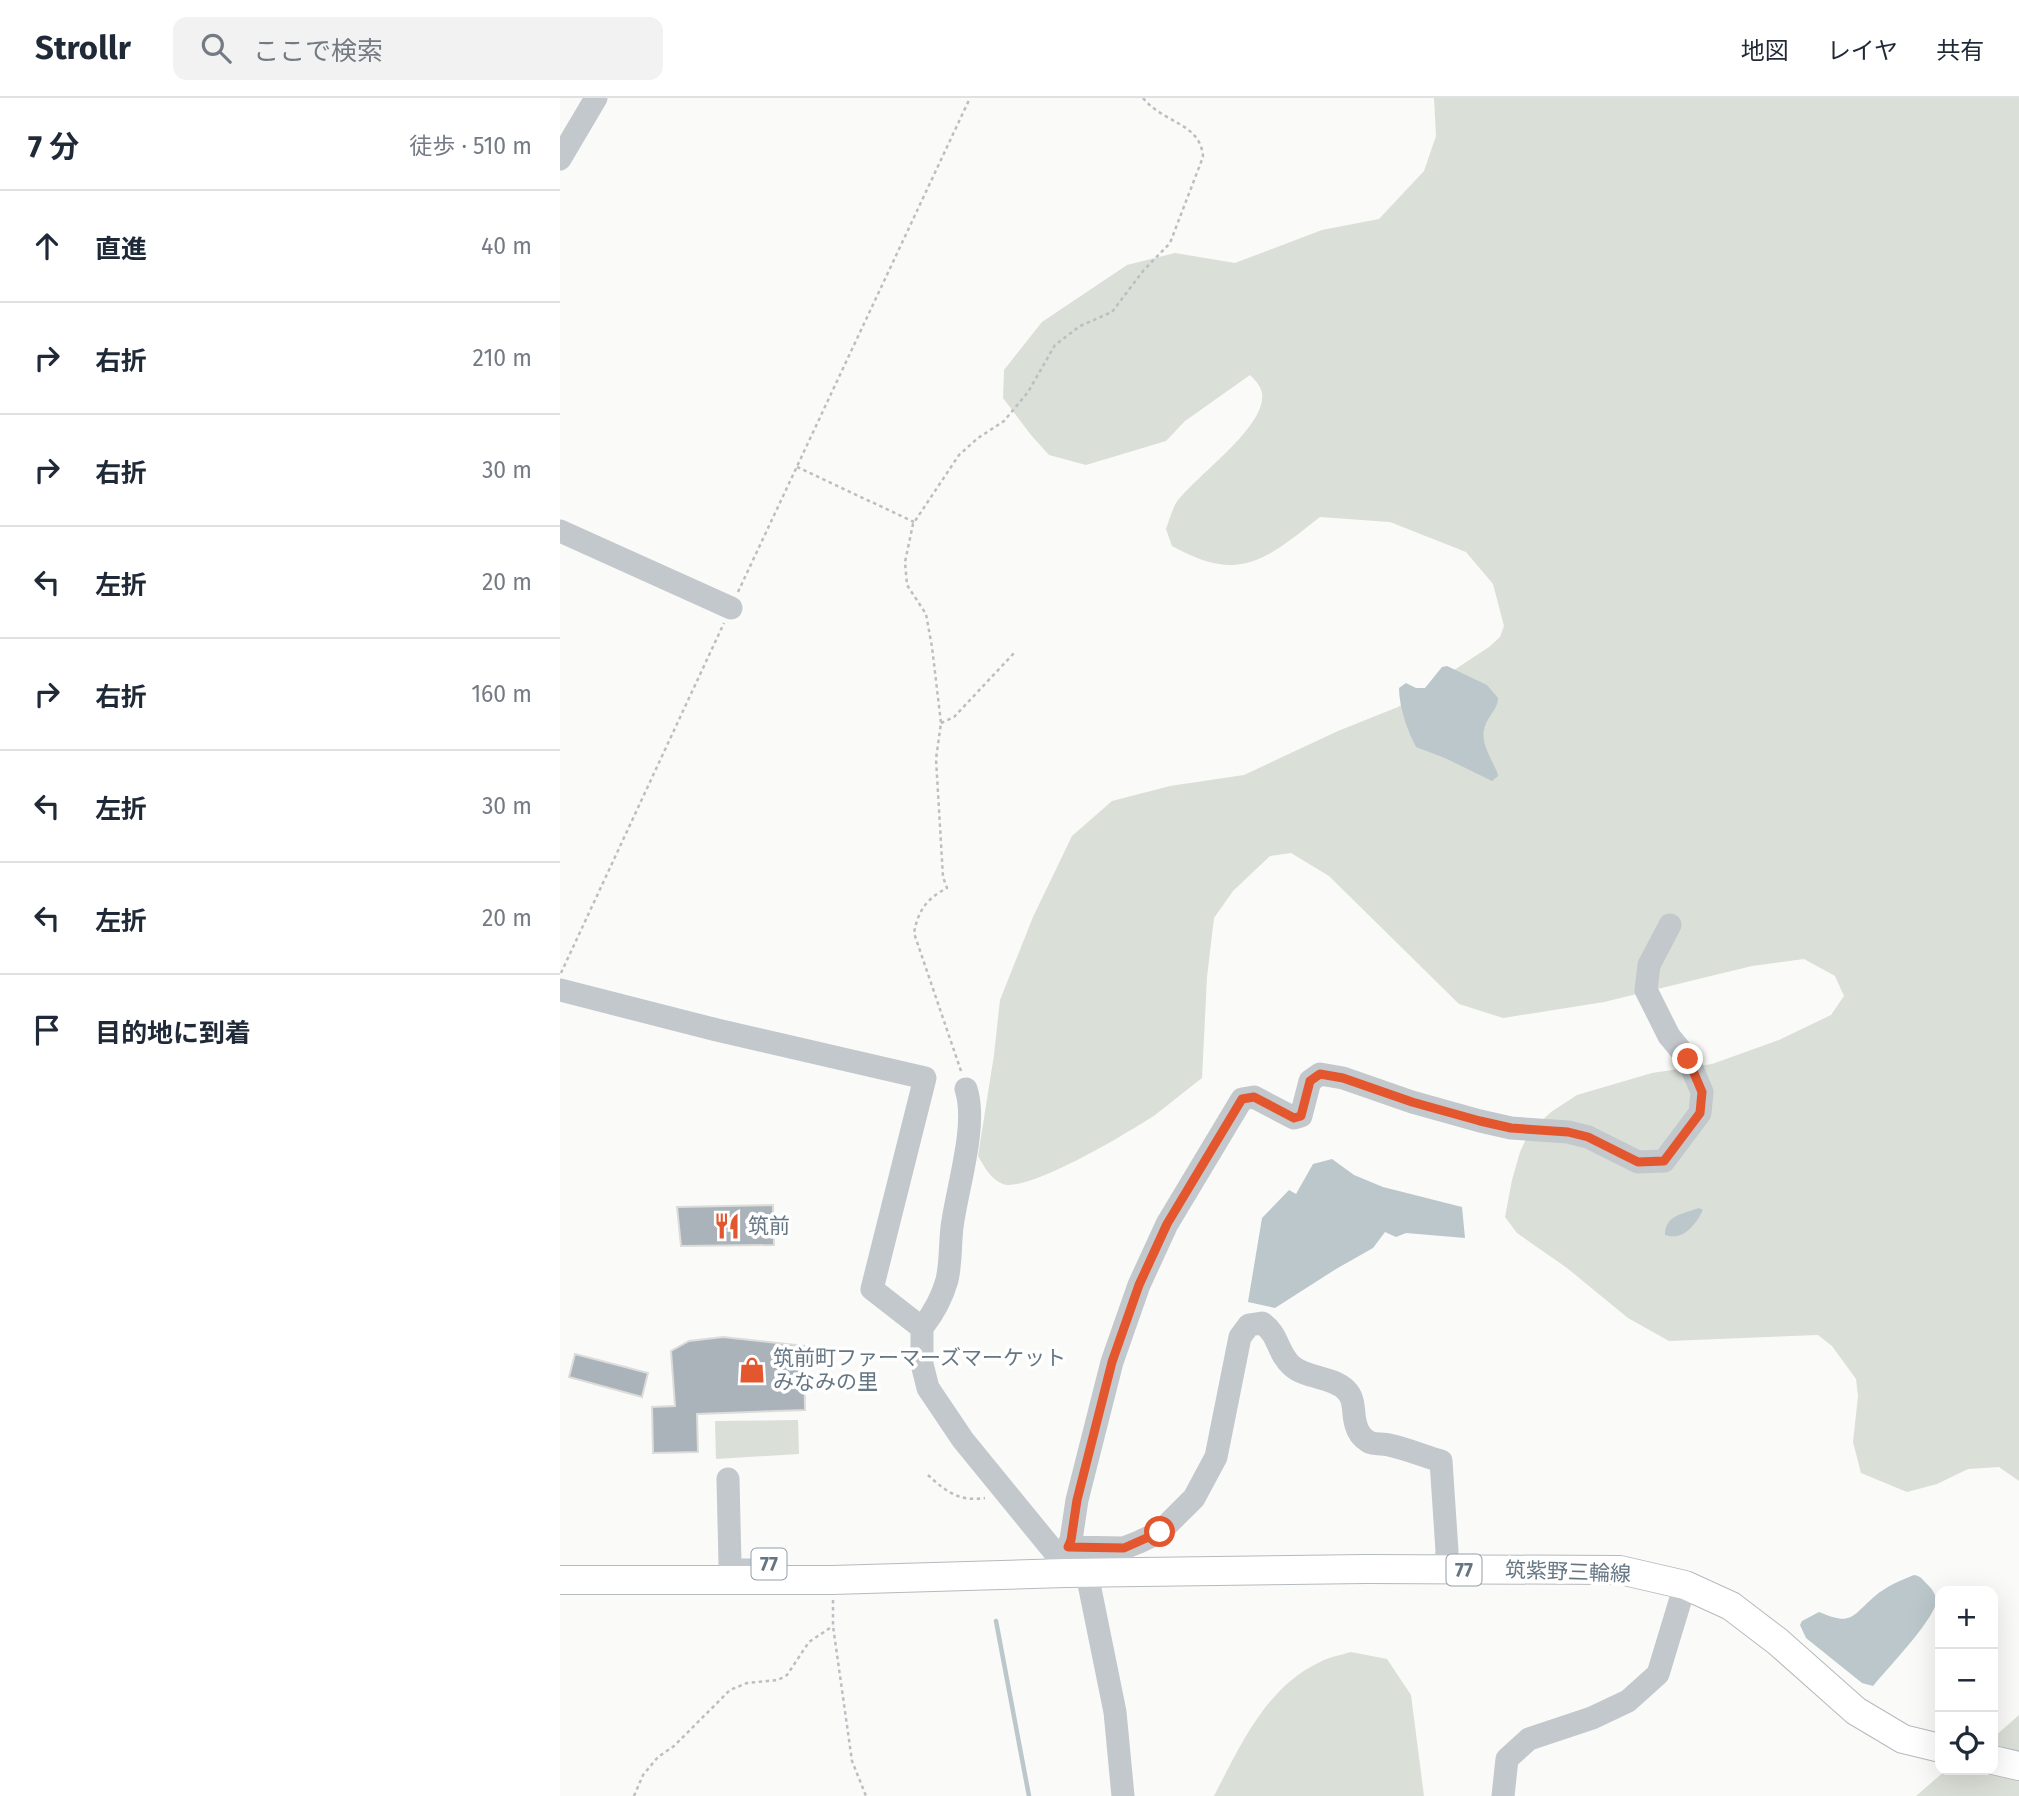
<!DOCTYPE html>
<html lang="ja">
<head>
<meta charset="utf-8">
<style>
	:root { --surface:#fff; --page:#f2f2f3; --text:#1f2937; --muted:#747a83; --line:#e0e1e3 }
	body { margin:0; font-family:"Fira Sans","Noto Sans JP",sans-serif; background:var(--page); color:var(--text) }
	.controls { position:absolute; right:21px; bottom:21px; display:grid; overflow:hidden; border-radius:14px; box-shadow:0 7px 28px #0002 }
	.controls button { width:63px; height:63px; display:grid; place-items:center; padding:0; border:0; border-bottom:2px solid var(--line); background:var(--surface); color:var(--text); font:35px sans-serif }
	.stop { position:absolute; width:21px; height:21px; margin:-16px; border:5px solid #e4572e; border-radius:50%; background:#fff }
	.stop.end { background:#e4572e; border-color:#fff; box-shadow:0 2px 7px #0008 }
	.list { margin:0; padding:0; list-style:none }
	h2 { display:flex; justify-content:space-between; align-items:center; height:91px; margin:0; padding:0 28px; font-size:30px }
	h2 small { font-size:23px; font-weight:400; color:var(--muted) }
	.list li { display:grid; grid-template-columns:46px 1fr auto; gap:21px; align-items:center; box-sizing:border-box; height:112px; padding:0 28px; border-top:2px solid var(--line) }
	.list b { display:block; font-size:26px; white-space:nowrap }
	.list em { font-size:23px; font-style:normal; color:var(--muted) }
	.icon { flex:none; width:38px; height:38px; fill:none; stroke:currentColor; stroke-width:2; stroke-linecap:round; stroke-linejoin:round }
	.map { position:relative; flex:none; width:1459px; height:1698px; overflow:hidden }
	header { display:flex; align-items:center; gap:42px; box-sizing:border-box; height:98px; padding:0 35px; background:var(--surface); border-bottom:2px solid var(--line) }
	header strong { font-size:33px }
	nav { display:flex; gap:38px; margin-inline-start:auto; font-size:24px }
	.search { width:490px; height:63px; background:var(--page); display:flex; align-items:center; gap:18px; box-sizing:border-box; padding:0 24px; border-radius:14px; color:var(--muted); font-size:26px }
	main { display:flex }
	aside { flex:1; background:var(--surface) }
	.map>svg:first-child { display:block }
	.green { fill:#dadfd7 }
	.water { fill:#bbc7cb }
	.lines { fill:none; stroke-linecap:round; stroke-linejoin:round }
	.stream { stroke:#bbc7cb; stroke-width:4.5 }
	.building { fill:#aab3b9; stroke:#dcdcda; stroke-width:2 }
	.major-casing { stroke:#b5babe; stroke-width:30 }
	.path { stroke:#bbbfc2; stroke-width:2.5; stroke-dasharray:3.5 3.5; stroke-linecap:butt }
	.minor { stroke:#c3c8cc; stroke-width:23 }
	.major { stroke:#fff; stroke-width:28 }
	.route { stroke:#e4572e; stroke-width:9 }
	.labels { text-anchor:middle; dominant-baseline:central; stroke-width:7; stroke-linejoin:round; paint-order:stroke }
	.shield { fill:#fff; stroke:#939fa8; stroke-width:2 }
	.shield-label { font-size:19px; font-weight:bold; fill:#657683 }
	.poi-label { font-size:21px; fill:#657683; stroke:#fff; text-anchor:start }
	.street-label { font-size:21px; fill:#657683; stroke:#fff }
</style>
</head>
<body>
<header>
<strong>Strollr</strong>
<div class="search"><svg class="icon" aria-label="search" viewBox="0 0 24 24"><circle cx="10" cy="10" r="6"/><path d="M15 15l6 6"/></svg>ここで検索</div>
<nav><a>地図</a><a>レイヤ</a><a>共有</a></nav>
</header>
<main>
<aside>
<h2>7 分<small>徒歩 · 510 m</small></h2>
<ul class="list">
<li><svg class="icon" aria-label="ahead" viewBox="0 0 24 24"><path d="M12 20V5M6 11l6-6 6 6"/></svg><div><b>直進</b></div><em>40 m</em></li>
<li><svg class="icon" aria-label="right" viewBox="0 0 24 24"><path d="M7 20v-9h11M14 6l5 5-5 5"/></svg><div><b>右折</b></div><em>210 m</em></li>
<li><svg class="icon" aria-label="right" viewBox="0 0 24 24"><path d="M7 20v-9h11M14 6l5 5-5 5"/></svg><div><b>右折</b></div><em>30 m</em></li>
<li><svg class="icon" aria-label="left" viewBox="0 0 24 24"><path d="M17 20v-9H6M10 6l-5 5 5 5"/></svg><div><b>左折</b></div><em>20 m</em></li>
<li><svg class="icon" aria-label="right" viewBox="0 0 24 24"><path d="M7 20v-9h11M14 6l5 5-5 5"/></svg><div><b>右折</b></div><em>160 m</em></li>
<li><svg class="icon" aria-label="left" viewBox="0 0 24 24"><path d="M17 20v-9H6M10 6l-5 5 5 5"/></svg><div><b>左折</b></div><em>30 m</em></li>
<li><svg class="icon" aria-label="left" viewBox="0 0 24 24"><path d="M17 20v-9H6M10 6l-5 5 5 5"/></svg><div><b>左折</b></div><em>20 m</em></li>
<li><svg class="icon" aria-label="arrive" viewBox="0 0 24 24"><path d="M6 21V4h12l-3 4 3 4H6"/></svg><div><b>目的地に到着</b></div></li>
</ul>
</aside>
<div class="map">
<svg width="1459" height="1698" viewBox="0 0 1459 1698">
	<rect width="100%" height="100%" fill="#fafaf8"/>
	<path class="green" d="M874,0H1459V1383L1439,1369L1408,1371L1377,1386L1347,1394L1301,1375L1293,1344L1298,1298L1296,1281L1272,1248L1258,1237L1109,1243L1068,1220L1007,1170L957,1135L945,1119L952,1082L960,1054L969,1035L991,1014L1017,997L1092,975L1152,966L1219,942L1271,917L1284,898L1275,878L1244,861L1192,868L1044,904L943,920L899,906L769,778L731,755L710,758L673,793L654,820L647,879L642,980C626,992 611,1005 595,1017C571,1033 468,1095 443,1086C431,1082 424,1068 418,1058L434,957L440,902L473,819L512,738L552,703L610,688L684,677L778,633L838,609L929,549L940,539L944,528L933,486L906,454L830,424L760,419C705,462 680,486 612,448L606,431C609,423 612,412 616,405C635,378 707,329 702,295C701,288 695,282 690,277L625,323L606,343L526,367L489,357L471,337L443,300L444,272L482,224L567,167L615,155L675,165L762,132L819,121L864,73L876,38Z
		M238,1322L239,1356L156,1361L155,1323Z
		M791,1554L827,1561L851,1597L864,1698H654C680,1648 706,1589 760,1564C769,1559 781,1557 791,1554Z
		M1459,1617V1698H1356L1386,1672H1433V1640Z"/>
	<path class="water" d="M887,568L927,587L938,600C938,608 933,613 929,620C916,639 929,655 937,674L938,678L932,683L885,660L856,649C847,632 839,608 839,590L846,585L856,590H865L882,569Z
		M772,1061L794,1077L823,1089L902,1109L905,1140L846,1135L836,1139L825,1134L813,1150L776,1171L715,1210L688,1204L702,1120L729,1092L736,1096L753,1066Z
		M1139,1110L1143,1112C1135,1128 1123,1143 1105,1137C1105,1117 1123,1116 1139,1110Z
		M1354,1477C1361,1478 1362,1481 1367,1486C1372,1491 1377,1497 1376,1505C1372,1524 1327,1571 1313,1588L1302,1585L1246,1540L1240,1527L1242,1523L1259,1514C1292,1528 1291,1519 1315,1498C1325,1489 1341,1482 1354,1477Z"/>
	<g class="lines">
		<path class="stream" d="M436,1523L469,1698"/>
	</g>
	<path class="building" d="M213,1107L214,1147L121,1148L117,1109Z
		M163,1239L244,1248L245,1312L137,1316L138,1354L93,1355L92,1309L115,1308L111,1253L129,1243Z
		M15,1256L88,1275L82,1299L9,1279Z"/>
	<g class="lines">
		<g class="major-casing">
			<path id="major" d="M0,1482H272L506,1475L806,1471L1060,1472L1125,1487L1171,1508L1217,1543L1296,1613L1343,1641L1380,1650
				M1433,1662L1459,1668"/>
		</g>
		<path class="path" d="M237,369L354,424
			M178,494L410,0
			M381,625L394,619L456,553
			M1,875L164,525
			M401,973L354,835C358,813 366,801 387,790L383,779L376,661L381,625L372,549L366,516L347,487L345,464L353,426L399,357L418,340L444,323L468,294L495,247L520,228L552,214L583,173L610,145L643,59C641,25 603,25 583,0
			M368,1377C386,1394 400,1404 425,1400
			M273,1502V1528L292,1663L306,1698
			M74,1698L83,1677L98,1659L114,1648L170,1592L187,1585L218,1582L227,1577L249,1544L273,1528"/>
		<path class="minor" d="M0,61L36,0
			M0,433L171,510
			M0,892L157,932L365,980L312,1191L362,1230V1266L368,1290L403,1342L501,1462L506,1475
			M362,1230C373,1216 382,1200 387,1182C391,1165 390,1146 392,1129C397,1090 418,1027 406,991
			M168,1381L170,1466L175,1472H202
			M508,1449L564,1450L579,1444L600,1434L634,1400L656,1359L680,1239L689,1227L702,1225C719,1236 717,1255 732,1268C747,1281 772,1278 786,1292C796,1302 792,1315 796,1327C798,1335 802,1340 809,1344C815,1347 823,1345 829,1347C847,1351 864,1358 881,1363L887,1453L885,1472
			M501,1462L511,1442L517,1402L552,1264L579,1187L607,1126L682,1001L694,999L734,1020L741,1018L750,983L760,976L783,980L852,1004L920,1023L951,1030L1008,1034L1028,1039L1078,1064L1104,1063L1140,1015L1142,994L1128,961L1109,938L1086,892L1089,867L1110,827
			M527,1476L555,1614L563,1698
			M943,1698L947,1661L969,1641L1032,1620L1068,1603L1098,1576L1125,1487"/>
		<use href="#major" class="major"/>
	</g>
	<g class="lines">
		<path class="route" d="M600,1434L564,1450L508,1449L511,1442L517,1402L552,1264L579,1187L607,1126L682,1001L694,999L734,1020L741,1018L750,983L760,976L783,980L852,1004L920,1023L951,1030L1008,1034L1028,1039L1078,1064L1104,1063L1140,1015L1142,994L1128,961"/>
	</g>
	<defs>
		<g id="restaurant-bare" transform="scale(2.1)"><path d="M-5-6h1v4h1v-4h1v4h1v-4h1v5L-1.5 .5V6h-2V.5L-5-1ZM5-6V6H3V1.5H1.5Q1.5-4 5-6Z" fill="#e4572e" stroke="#fff" stroke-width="2.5" paint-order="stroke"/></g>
		<g id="shop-bare" transform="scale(2.1)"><path d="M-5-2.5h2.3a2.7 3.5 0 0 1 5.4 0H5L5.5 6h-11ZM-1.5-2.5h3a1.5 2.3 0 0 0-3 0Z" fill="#e4572e" stroke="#fff" stroke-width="2.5" paint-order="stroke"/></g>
	</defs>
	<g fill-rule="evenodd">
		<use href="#restaurant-bare" x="167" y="1128"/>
		<use href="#shop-bare" x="192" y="1272"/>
	</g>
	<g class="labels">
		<g class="shield">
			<rect x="191.5" y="1450.5" width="35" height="31" rx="5"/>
			<rect x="886.5" y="1456.5" width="35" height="31" rx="5"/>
		</g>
		<g class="shield-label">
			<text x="209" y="1466">77</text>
			<text x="904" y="1472">77</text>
		</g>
		<g class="poi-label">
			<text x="188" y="1128">筑前</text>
			<text x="213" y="1260">筑前町ファーマーズマーケット<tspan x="213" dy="24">みなみの里</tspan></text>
		</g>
		<g class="street-label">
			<text transform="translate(1008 1474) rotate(2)">筑紫野三輪線</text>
		</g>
	</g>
</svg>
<div class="controls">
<button>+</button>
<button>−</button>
<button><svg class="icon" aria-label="locate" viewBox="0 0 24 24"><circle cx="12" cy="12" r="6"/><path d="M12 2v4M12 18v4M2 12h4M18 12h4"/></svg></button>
</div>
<div class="stop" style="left:600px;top:1434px"></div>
<div class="stop end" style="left:1128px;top:961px"></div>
</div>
</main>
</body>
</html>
